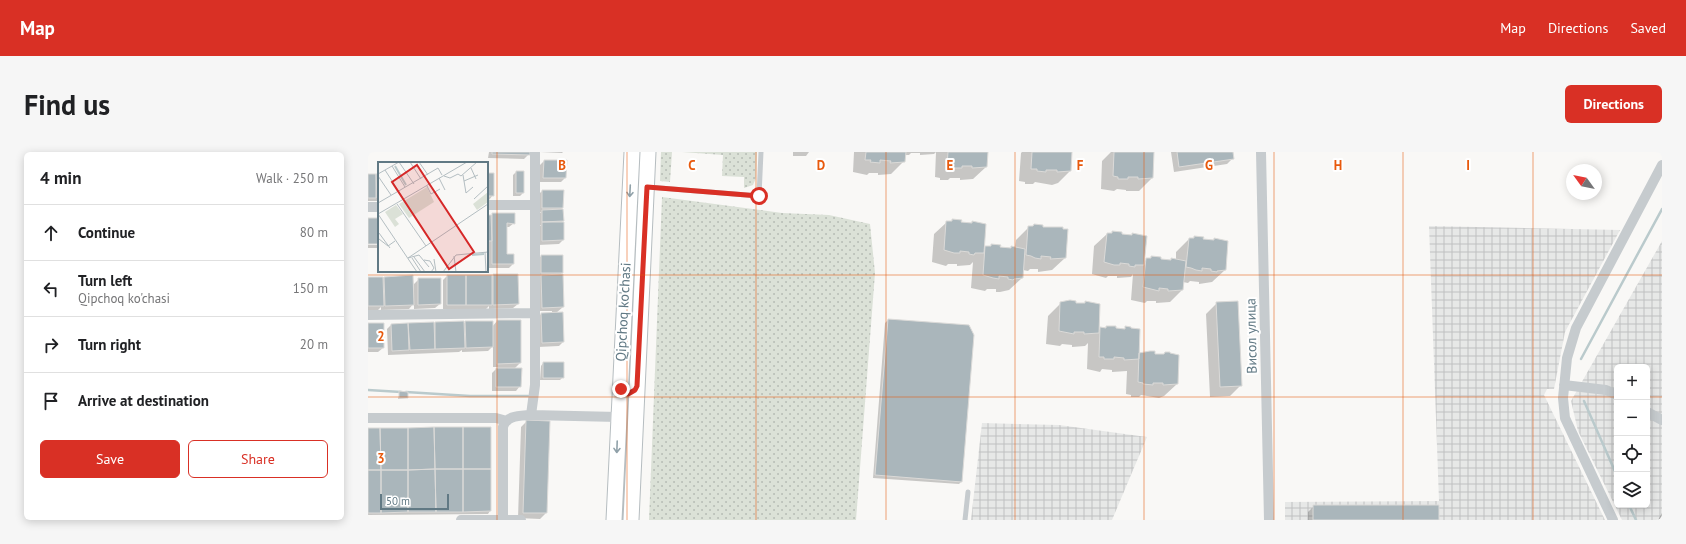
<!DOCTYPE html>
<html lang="en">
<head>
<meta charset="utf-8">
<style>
	:root { --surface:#fff; --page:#f6f6f6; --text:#202124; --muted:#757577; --line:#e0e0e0; --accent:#d93025 }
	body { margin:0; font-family:"PT Sans",sans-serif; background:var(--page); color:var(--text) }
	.controls { position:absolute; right:12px; bottom:12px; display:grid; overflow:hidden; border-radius:6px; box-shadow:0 2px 10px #0003 }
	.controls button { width:36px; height:36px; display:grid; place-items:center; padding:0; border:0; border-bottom:1px solid var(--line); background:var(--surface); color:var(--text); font:20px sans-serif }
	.compass { position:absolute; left:1198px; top:12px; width:36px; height:36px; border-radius:50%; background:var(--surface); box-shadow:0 2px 10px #0003; rotate:303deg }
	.scale { position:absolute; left:12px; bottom:10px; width:69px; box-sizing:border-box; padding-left:4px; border:2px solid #617984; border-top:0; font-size:11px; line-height:14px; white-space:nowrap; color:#617984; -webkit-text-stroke:3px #fff; paint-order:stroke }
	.stop { position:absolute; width:12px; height:12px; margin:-9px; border:3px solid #d93025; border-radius:50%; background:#fff }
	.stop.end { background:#d93025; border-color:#fff; box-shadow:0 1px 4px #0008 }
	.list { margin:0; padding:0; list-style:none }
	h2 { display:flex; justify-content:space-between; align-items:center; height:52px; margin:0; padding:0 16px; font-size:17px }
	h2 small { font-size:13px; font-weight:400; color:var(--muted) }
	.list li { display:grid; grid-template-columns:26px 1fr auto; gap:12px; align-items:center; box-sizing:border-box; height:56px; padding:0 16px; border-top:1px solid var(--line) }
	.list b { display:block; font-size:15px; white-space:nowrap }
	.list p { margin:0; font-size:13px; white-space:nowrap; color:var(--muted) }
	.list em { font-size:13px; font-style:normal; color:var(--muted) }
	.actions { display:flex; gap:8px; padding:12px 16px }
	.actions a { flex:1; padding:9px 0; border:1px solid var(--accent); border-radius:6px; text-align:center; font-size:14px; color:var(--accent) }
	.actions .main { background:var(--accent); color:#fff }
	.icon { flex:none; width:22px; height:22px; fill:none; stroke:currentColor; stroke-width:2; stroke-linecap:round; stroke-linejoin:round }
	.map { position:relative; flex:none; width:1294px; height:368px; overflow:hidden; border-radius:6px }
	header { display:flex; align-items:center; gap:24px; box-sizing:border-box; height:56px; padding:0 20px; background:var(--accent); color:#fff }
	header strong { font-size:19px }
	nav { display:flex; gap:22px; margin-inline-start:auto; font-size:14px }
	.intro { display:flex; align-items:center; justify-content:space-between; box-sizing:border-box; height:96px; padding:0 24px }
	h1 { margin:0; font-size:28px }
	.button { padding:10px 18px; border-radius:6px; background:var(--accent); color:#fff; font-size:14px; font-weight:700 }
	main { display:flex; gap:24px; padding:0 24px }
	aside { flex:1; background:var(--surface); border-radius:6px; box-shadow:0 2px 10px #0003 }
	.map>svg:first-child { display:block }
	.industrial { fill:url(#industrial-grid); fill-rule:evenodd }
	.grass { fill:url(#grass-dots) }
	.shadow { fill:#0003 }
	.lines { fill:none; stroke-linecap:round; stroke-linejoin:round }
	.stream { stroke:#bacacc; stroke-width:2.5 }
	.building { fill:#aab6bb; stroke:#dbdad8 }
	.primary-casing { stroke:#b6bdc0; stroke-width:17 }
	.lane { stroke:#c6cbce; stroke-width:5 }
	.street { stroke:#c6cbce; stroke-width:10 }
	.primary { stroke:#fff; stroke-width:15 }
	.oneway { stroke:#90a1a9 }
	.route { stroke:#d93025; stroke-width:5 }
	.grid { fill:none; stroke:#e8590c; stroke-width:1; stroke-opacity:0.55 }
	.labels { text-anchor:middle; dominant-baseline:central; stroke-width:4; stroke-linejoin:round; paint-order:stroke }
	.street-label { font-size:14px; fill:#617984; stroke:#fff }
	.inset-river { fill:none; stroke:#bacacc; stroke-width:2 }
	.inset-road { fill:none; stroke:#b3bdc1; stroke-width:1 }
	.view { fill:#d62828; fill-opacity:0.15; stroke:#d62828; stroke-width:2 }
	.inset-edge { fill:none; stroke:#617984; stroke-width:2 }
	.grid-label { font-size:13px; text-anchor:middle; font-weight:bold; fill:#e8590c; stroke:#fff; stroke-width:4; stroke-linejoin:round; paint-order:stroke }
</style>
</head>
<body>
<header>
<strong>Map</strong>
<nav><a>Map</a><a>Directions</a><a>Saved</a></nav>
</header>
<div class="intro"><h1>Find us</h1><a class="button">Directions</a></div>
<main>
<aside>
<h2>4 min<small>Walk · 250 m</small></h2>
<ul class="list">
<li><svg class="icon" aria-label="ahead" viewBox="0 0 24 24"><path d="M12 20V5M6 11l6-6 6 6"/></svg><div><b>Continue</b></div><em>80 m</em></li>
<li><svg class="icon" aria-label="left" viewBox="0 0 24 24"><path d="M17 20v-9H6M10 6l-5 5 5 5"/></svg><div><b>Turn left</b><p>Qipchoq ko'chasi</p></div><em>150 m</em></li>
<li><svg class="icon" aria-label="right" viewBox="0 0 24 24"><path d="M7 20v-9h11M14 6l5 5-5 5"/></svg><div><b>Turn right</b></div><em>20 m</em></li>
<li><svg class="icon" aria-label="arrive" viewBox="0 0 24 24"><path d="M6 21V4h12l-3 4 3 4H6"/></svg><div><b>Arrive at destination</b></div></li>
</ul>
<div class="actions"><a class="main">Save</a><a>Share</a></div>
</aside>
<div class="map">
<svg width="1294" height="368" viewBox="0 0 1294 368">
	<defs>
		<pattern id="industrial-grid" width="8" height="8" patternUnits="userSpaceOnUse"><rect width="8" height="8" fill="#e7e8e7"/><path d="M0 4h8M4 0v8" fill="none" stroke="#bfc1c1"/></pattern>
		<pattern id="grass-dots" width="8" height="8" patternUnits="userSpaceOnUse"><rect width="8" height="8" fill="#dbe1d7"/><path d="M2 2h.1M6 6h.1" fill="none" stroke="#b5bbb4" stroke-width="1.8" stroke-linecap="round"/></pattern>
	</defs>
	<rect width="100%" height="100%" fill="#f9f8f6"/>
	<path class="industrial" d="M1061,74L1252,78L1197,180L1186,237H1179L1176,243L1237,368H917V350L1071,349Z
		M1294,89V368H1254L1210,279L1203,249ZM1249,215H1279V353H1249Z
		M614,271L691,273L779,285L744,368H603Z"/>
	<path class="grass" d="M293,0H304L302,30L292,29Z
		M314,0H389L388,26L385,33L376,36V25L354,24L355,3Z
		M294,45L414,61L461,63L502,72L507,121L488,368H281Z"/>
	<path class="shadow" d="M121,0H161V2L156,7L120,6Z
		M172,0H195L194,1Z
		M425,0H441L438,4H425Z
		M486,0H568L566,2L552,3V1H543L541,3H536V9L523,22L510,23V21H501L499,23L485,20Z
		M568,0H619L618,15L605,27L592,28V26H582L580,28H572V26L567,25Z
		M654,0H703L702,19L690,31L684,33L667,30L665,32H657V30L651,29L653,1Z
		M743,0H785L784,26L771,39H758V38L749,37L746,39L733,37L734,9Z
		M803,0H864L865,6L859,12L806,20Z
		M176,9L197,26L193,30H171L172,13Z
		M148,20L155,41L152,44H145V23Z
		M119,22L125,43L121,48H119Z
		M0,23H11V49H0Z
		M174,39L194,56L193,58L195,69L193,71L195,88L191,92L170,93V76L173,73H171V62L173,60H170V43Z
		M125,62L146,71L141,75H138V103L145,112L141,116H120L119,64H122Z
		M584,68L592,71L602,72L604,70L615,97L618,95H622L624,93L631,96H647L648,88L661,75L697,106L684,118L670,120V117H662L660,119L655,118L654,126L641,138L632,140H628V137H619L617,139L603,136L605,110L602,113L589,114V112H580L578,114L564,110L566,82L579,70H583Z
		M745,80L753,83L763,84L765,82L775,110L784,105L792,108H808V100L821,87H825L826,85L834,88L844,89L846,87L857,118L844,130L831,132V130L822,129L820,131L815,130L814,138L802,150L788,151V149H779L777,151L763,148L765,122L763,125L749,126V124H740L738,126L724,122L726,94L739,82H743Z
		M0,93H11V96H0Z
		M173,104L194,121L192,123L195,155L188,161L195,190L191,194L170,195L169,166L173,162L184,161V159H170L169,109Z
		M125,123H149L150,152L145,156L121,157V154L118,157H75V128L79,124L123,126Z
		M44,124V138H46V132L51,127H72V152L67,156L46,157V151L41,157L13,158V155L10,158H0V126Z
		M718,150L730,179L733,176L747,175V177H756L758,175L770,202L795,203L797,201L809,232L796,244L791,246L773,243L771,245H763V243L758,242L759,219L744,220V218L734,217L732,220L719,217L720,191L717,194L704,195V193L694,192L692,194L678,192L680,164L693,151L715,152Z
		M849,151L873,233L862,244L842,245L838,162Z
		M520,168L593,330L591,332L505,326L517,171Z
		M129,169L152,211L146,217L152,234L148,239H124V221L130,215H125V194L120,199L94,200V198L91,200L20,203L19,177L23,173L95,170V172L98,170L124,175Z
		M0,172L15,196L10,200H0Z
		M175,211L195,225L192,228H172L173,214Z
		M32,240L39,246L30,247Z
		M159,269L178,361L172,367L150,366L153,275Z
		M0,277L122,359L120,362L0,363Z
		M946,354L1070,368H940V360Z
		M1294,361V368H1290Z"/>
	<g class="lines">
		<path class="stream" d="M1213,207L1294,57
			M0,238L33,240
			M38,240L102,244H160
			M1216,249L1249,324
			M1261,353L1268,368"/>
	</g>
	<path class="building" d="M124,0H162V3L124,2Z
		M498,0H538L537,10L522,11L523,9L512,8V11L502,10L503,8H497Z
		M580,0H620L619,15L604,16V14H594V16H584V13H579Z
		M664,0H704L703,19L689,20V18H678V20L669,19V17H663Z
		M746,0H786L785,26L770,27V25H760V27H750V25L745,24Z
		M809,0H865L866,7L811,15Z
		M176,8H199L198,26H175Z
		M148,19H156V41H148Z
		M119,21H126V44H119Z
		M0,22H8V46H0Z
		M8,22H11V46H9Z
		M174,38H196L195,56H174Z
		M195,57L196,69L174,70V58Z
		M124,61H147V72L139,71V102H146V112H124Z
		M119,63H123L124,89H119Z
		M0,66H11V92H0Z
		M584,67L594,68L593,70L604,71V69L618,72L616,101H607L606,103L601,102V100L592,99V101H586L576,98L578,69H584Z
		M174,70H196V88L174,89Z
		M666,72L675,73V75H695V77H700L698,106L682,107L683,105L673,104V107L667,106L663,104L658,103L660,74H665Z
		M744,79L754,80V82L764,83V81L779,84L776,113H767V115L761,114V112L752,111V113H746L736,110L739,81H744Z
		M826,84L836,85L835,87L846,88V86L860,89L858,118L849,119V120L843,119V117L834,116V119L828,118L823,116L818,115L821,86H826Z
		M623,92L633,93L632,95L643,96V94L657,97L655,126L646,127L645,128L640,127V125L631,124V127L625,126L615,123L617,94H623Z
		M173,103H195V121H173Z
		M783,104L793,105V107L803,108V106L818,109L815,138L800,139V137L791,136V139L775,135L778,106H783Z
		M125,122H150L151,152L125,153Z
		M195,122L196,155L174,156L173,123Z
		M45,123L46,153L17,154L16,125Z
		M79,123H98V153H79Z
		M98,123H124V153H98Z
		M0,125H15L16,154H0Z
		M50,126H73V152L50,153Z
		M702,148L708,149V151H717V149L732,152L731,181L716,182V180H706V182L691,179L692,150Z
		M870,149L874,234L852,235L848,150Z
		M195,160L196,190L174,191L173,161Z
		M520,167L601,173L606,183L594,330L507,323Z
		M129,168H153V211L129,212Z
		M96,169L97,196L67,197V170Z
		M97,169H125V195L98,196Z
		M66,170L67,197L42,198L40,171Z
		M0,171H16V196H0Z
		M40,171L41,198L24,199L23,172Z
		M738,174H748V176L757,177V174L763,175V176L772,177L771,207L756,208V206L746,205V207H736V205H731L732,175L738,176Z
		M782,199H787V202H796L797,200H802V201L811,203L810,232L795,233V231H785V233L775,232V231L770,230L771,201Z
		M175,210H196V226H175Z
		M128,216H154L153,235H128Z
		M31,239L40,240V246H31Z
		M158,268L182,269L179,361H155Z
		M66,275H95V317H67Z
		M66,275L67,317L40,318V276Z
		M95,275H123V317H95Z
		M0,276H12L13,318H0Z
		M12,276H40V318H13Z
		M67,317L68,360H40V318Z
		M67,317H95V360H68Z
		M95,317H123V359L95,360Z
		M0,318H13V361H0Z
		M13,318H40V360L13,361Z
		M945,353H1071V368H945Z"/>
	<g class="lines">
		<g class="primary-casing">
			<path id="primary" d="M246,368L264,0
				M263,368L280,0"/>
		</g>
		<path class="lane" d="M280,35L391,44L393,0
			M597,368L600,340"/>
		<path class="street" d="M893,0L901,368
			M119,53H167
			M0,55H11
			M0,163L167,161
			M1196,233L1238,238L1249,243
			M1279,260L1294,268
			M163,263L250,265
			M0,266H128L139,269
			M93,368H153
			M135,368V275C138,263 153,264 163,263L167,233V0
			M1245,368L1197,266L1195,246L1199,206L1208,176L1294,13"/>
		<use href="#primary" class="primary"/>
	</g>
	<defs><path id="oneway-shaft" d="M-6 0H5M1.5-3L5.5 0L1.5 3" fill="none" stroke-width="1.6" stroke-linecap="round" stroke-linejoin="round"/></defs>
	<g class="oneway">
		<use href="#oneway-shaft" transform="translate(262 39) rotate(93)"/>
		<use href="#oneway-shaft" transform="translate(249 295) rotate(92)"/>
	</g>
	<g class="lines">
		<path class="route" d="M253,237L260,242L267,238L269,234L279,35L391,44"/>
	</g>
	<path class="grid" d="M129,0V368M259,0V368M388,0V368M518,0V368M647,0V368M776,0V368M906,0V368M1035,0V368M1165,0V368M0,123H1294M0,245H1249M1279,245H1294"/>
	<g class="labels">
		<g class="street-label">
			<text transform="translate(255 160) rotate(-87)">Qipchoq ko'chasi</text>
			<text transform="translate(883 184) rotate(-91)">Висол улица</text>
		</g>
	</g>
	<g transform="translate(10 10)">
		<rect width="110" height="110" fill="#f9f8f6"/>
		<path d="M49,25L56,40L31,56L21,42ZM110,30V40L99,48L95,42ZM18,43L25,52L17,57L21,62L17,65L7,50Z" fill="#dbe1d7"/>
		<path class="inset-river" d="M17,4L28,23M94,93L106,92"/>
		<path class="inset-road" d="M21,0L36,22M32,0L43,17M41,0L50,13M14,4L27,25M93,6L98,17M7,8L25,36M0,12L21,0M85,13L88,31L95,25M0,14L13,33M66,14L72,16L80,12L83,14L99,0M61,16L67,28M86,19L100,13M49,24L53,32L62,27M96,37L110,24M0,41L60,6L64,13M19,42L48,84M0,52L89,0M0,52L39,110M1,71L12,86M1,77L10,84L17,79M107,90L108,110M76,94L78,110M36,95L47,110M30,96L110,42M30,96L41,93L51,105M34,96L43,110M56,97L58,110M46,98L52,99L56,106L53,110M65,110L78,93L110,90"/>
		<path class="view" d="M39,3L96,90L71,107L14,20Z"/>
		<rect width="110" height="110" class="inset-edge"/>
	</g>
	<g class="grid-label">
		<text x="194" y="18">B</text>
		<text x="324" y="18">C</text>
		<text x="453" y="18">D</text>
		<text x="582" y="18">E</text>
		<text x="712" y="18">F</text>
		<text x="841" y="18">G</text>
		<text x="970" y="18">H</text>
		<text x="1100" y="18">I</text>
		<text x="13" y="189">2</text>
		<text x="13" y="311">3</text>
	</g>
</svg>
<div class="controls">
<button>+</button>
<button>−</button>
<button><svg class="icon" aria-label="locate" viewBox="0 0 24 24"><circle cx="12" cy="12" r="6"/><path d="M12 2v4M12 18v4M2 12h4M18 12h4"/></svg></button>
<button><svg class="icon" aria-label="layers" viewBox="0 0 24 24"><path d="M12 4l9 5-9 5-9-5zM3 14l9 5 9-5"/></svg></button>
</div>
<svg class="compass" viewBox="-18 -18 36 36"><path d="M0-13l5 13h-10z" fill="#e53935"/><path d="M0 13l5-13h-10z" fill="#757577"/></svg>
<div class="scale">50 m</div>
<div class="stop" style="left:391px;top:44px"></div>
<div class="stop end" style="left:253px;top:237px"></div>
</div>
</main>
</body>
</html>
